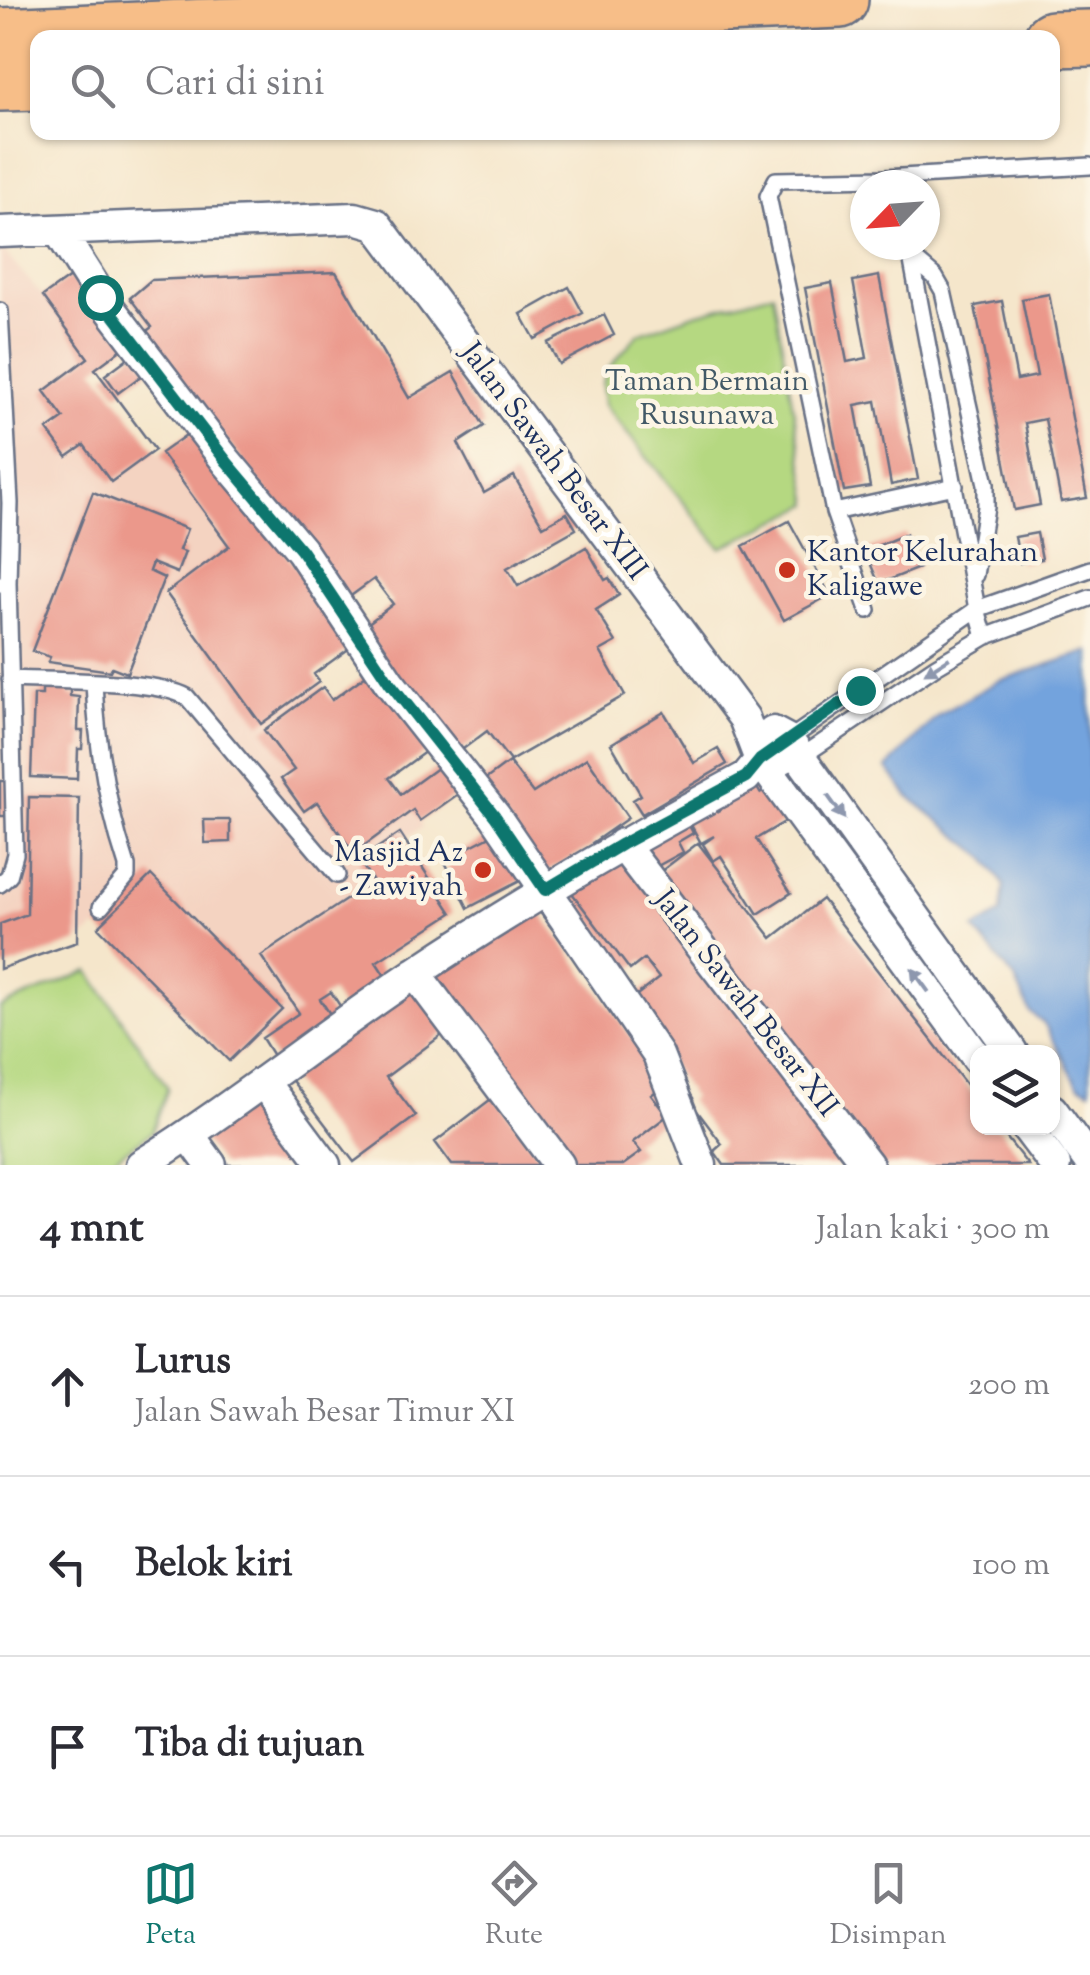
<!DOCTYPE html>
<html lang="id">
<head>
<meta charset="utf-8">
<style>
	:root { --surface:#fff; --page:#f7f7f7; --text:#2b2b33; --muted:#7c7c81; --line:#e1e1e2; --accent:#0f766e }
	body { margin:0; font-family:"Sorts Mill Goudy",serif; background:var(--page); color:var(--text) }
	.controls { position:absolute; right:30px; bottom:30px; display:grid; overflow:hidden; border-radius:20px; box-shadow:0 2px 8px #0004 }
	.controls button { width:90px; height:90px; display:grid; place-items:center; padding:0; border:0; border-bottom:2px solid var(--line); background:var(--surface); color:var(--text); font:50px sans-serif }
	.compass { position:absolute; left:850px; top:170px; width:90px; height:90px; border-radius:50%; background:var(--surface); box-shadow:0 2px 8px #0004; rotate:245deg }
	.stop { position:absolute; width:30px; height:30px; margin:-22px; border:8px solid #0f766e; border-radius:50%; background:#fff }
	.stop.end { background:#0f766e; border-color:#fff; box-shadow:0 2px 10px #0008 }
	.list { margin:0; padding:0; list-style:none }
	h2 { display:flex; justify-content:space-between; align-items:center; height:130px; margin:0; padding:0 40px; font-size:42px }
	h2 small { font-size:32px; font-weight:400; color:var(--muted) }
	.list li { display:grid; grid-template-columns:65px 1fr auto; gap:30px; align-items:center; box-sizing:border-box; height:180px; padding:0 40px; border-top:2px solid var(--line) }
	.list b { display:block; font-size:38px; white-space:nowrap }
	.list p { margin:0; font-size:32px; white-space:nowrap; color:var(--muted) }
	.list em { font-size:32px; font-style:normal; color:var(--muted) }
	.icon { flex:none; width:55px; height:55px; fill:none; stroke:currentColor; stroke-width:2; stroke-linecap:round; stroke-linejoin:round }
	.map { position:relative; flex:none; width:1090px; height:1165px; overflow:hidden }
	.search { position:absolute; background:var(--surface); box-shadow:0 2px 8px #0004; left:30px; right:30px; top:30px; height:110px; display:flex; align-items:center; gap:25px; box-sizing:border-box; padding:0 35px; border-radius:20px; color:var(--muted); font-size:38px }
	.sheet { height:670px; background:var(--surface) }
	nav { display:flex; justify-content:space-around; align-items:center; box-sizing:border-box; height:140px; border-top:2px solid var(--line); background:var(--surface); font-size:28px; color:var(--muted) }
	nav a { display:grid; justify-items:center; gap:5px }
	nav .on { color:var(--accent) }
	.map>svg:first-child { display:block }
	.built { fill:#f4d3c1 }
	.green { fill:#b5d881; stroke:#688470; stroke-width:2.5 }
	.water { fill:#73a3dd; stroke:#47699e; stroke-width:2.5 }
	.building { fill:#eb988b }
	.lines { fill:none; stroke-linecap:round; stroke-linejoin:round }
	.lane-casing { stroke:#676f84; stroke-width:20 }
	.street-casing { stroke:#676f84; stroke-width:35 }
	.highway-casing { stroke:#676f84; stroke-width:60 }
	.lane { stroke:#fff; stroke-width:15 }
	.street { stroke:#fff; stroke-width:30 }
	.highway { stroke:#f7be88; stroke-width:55 }
	.oneway { fill:#8d97ae }
	.route { stroke:#0f766e; stroke-width:12 }
	.poi-dot { fill:#c8321e; stroke:#fcf5e5; stroke-width:4 }
	.labels { text-anchor:middle; dominant-baseline:central; stroke-width:9; stroke-linejoin:round; paint-order:stroke }
	.park-label { font-size:30px; fill:#425967; stroke:#fcf5e5 }
	.street-label { font-size:30px; fill:#1b2f5e; stroke:#fcf5e5 }
	.poi-label { font-size:30px; fill:#1b2f5e; stroke:#fcf5e5; text-anchor:start }
</style>
</head>
<body>
<div class="map">
<svg width="1090" height="1165" viewBox="0 0 1090 1165">
	<rect width="100%" height="100%" fill="#fcf5e5"/>
	<filter id="ink" filterUnits="userSpaceOnUse"><feTurbulence type="fractalNoise" baseFrequency=".01" numOctaves="2"/><feDisplacementMap in="SourceGraphic" scale="20" xChannelSelector="R" yChannelSelector="G"/><feConvolveMatrix kernelMatrix="1 2 1 2 8 2 1 2 1" color-interpolation-filters="sRGB"/></filter>
	<filter id="wash" filterUnits="userSpaceOnUse"><feTurbulence type="fractalNoise" baseFrequency=".0048" numOctaves="4" result="noise"/><feDisplacementMap in="SourceGraphic" scale="40" xChannelSelector="R" yChannelSelector="G"/><feGaussianBlur stdDeviation="2.25" result="paint"/><feColorMatrix in="noise" values="0 0 0 0 0 0 0 0 0 0 0 0 0 0 0 0 0 1.4 0 .05"/><feComposite in="paint" operator="in"/></filter>
	<g filter="url(#wash)">
		<rect width="100%" height="100%" fill="#f5e6cb"/>
		<path class="built" d="M0,247L43,296L155,450L161,453L229,546L291,641L420,821L422,827L404,839L452,913L229,1061L98,927L76,943L0,970Z"/>
		<path class="green" d="M773,293L810,504L721,548L604,405L602,384L608,369L638,334L695,314Z
			M89,971L168,1088L152,1132L104,1165H0V1007Z"/>
		<path class="water" d="M1090,651V1090L1078,1085L1044,1023L1030,1012L1015,979L974,929L1001,913L1004,885L985,857L908,796L887,768L937,716L998,681Z"/>
		<g id="blocks">
			<path class="building" d="M336,272L409,398L453,372L484,426L458,443L484,493L514,476L543,526L567,513L576,529L507,568L518,586L586,547L605,580L609,578L619,595L596,610L616,642L600,651L625,695L510,761L487,731L455,755L362,628L393,604L374,579L348,598L144,333L152,327L130,298L151,280Z
				M879,276L918,479L891,485L876,401L855,405L870,487L844,491L805,288L832,283L847,362L867,358L853,281Z
				M70,277L130,343L95,369L155,450L111,482L84,445L67,457L47,430L64,418L44,391L88,358L43,296Z
				M569,287L583,313L535,339L521,314Z
				M1049,294L1087,498L1061,502L1045,419L1025,423L1040,505L1014,510L975,306L1002,301L1017,380L1037,376L1022,299Z
				M604,315L614,335L559,364L548,343Z
				M136,352L149,370L118,393L105,375Z
				M193,430L354,645L314,674L319,682L261,724L166,593L229,546L161,453Z
				M93,492L187,529L179,550L185,552L177,573L152,563L149,571L164,578L127,673L112,667L110,671L48,662L50,657L32,651Z
				M789,521L830,595L784,620L743,546Z
				M1037,533L1042,559L1020,563L1015,537Z
				M906,534L919,568L879,584L865,551Z
				M373,670L429,749L389,778L401,794L441,765L461,792L420,821L413,810L354,853L317,802L304,811L281,779L294,770L264,730L323,687L332,700Z
				M42,687L70,688V696L79,697L78,731H83L82,749H78L77,779L31,777L34,695H42Z
				M664,712L694,763L718,749L727,764L642,814L633,800L641,795L611,744Z
				M587,758L628,818L592,843L593,846L543,873L482,782L509,762L533,793Z
				M751,777L760,793L764,790L786,821L756,839L791,893L758,914L721,856L713,861L703,844L714,836L701,843L685,814Z
				M0,781H6L7,816H0Z
				M29,797L79,798L77,942L0,969V924L27,914Z
				M685,818L693,833L678,842L683,852L652,869L638,844Z
				M204,820H230V842L205,843Z
				M498,832L522,880L468,908L444,860Z
				M400,833L452,913L376,962L389,982L344,1012L331,992L320,999L334,1020L275,1059L262,1038L299,1013L261,956L373,882L359,860Z
				M698,843L772,938L822,899L978,1100V1128H999L1028,1165H880L656,875Z
				M622,855L855,1165H724L714,1151L722,1144L689,1100L693,1098L629,1001L659,978L644,959L630,970L572,893Z
				M151,875L282,1009L229,1061L98,927Z
				M531,900L660,1076L652,1082L658,1090L651,1095L667,1116L633,1142L641,1152L623,1165H574L433,972Z
				M412,986L446,1032L386,1077L416,1116L354,1162L290,1078Z
				M495,1096L546,1165H452L435,1142Z
				M258,1098L306,1165H222L202,1139Z"/>
		</g>
	</g>
	<g filter="url(#ink)">
		<use href="#blocks" fill-opacity="0" stroke="#676f84" stroke-width="2.5"/>
		<g class="lines">
			<g class="lane-casing">
				<path id="lane" d="M909,245L977,609L985,637
					M914,259L935,277L943,291L986,484V507L975,575
					M0,311L10,503L8,583L0,584
					M834,512L955,486
					M868,610L834,512L768,196L776,180L884,178L1090,166
					M10,679C50,681 156,679 187,697L337,875
					M94,683C97,747 107,806 127,866V876L101,907
					M788,740L977,609L1090,569
					M766,775L801,757L936,666L985,637L1090,598
					M0,884L9,876L15,854L8,583"/>
			</g>
			<g class="street-casing">
				<path id="street" d="M59,231L101,297L227,462L301,550L389,682L495,816L564,917L658,1055L701,1165
					M0,232L355,218L376,224L744,718L760,760L978,1059
					M773,732L788,740L1012,1052
					M622,844L868,1165
					M415,973L559,1165
					M264,1083L325,1165
					M1052,1110L1090,1162
					M1027,1128L1055,1165
					M189,1135L211,1165
					M141,1165C237,1105 324,1034 417,972C523,901 634,838 746,777L760,760L788,740"/>
			</g>
			<g class="highway-casing">
				<path id="highway" d="M0,36L840,0
					M1052,39L1090,38
					M0,83L38,82"/>
			</g>
			<use href="#lane" class="lane"/>
			<use href="#street" class="street"/>
			<use href="#highway" class="highway"/>
		</g>
		<defs><path id="oneway-solid" d="M-6-.8H1V-3.2L6.5 0L1 3.2V.8H-6Z" transform="scale(2.5)"/></defs>
		<g class="oneway">
			<use href="#oneway-solid" transform="translate(937 666) rotate(148)"/>
			<use href="#oneway-solid" transform="translate(836 807) rotate(54)"/>
			<use href="#oneway-solid" transform="translate(920 980) rotate(-126)"/>
		</g>
	</g>
	<g class="lines" filter="url(#ink)">
		<path class="route" d="M100,297L227,462L301,550L389,682L495,816L545,890L622,844L746,777L760,760L860,690"/>
	</g>
	<g class="poi-dot">
		<circle cx="787" cy="570" r="10"/>
		<circle cx="483" cy="870" r="10"/>
	</g>
	<g class="labels">
		<g class="park-label">
			<text x="707" y="382">Taman Bermain<tspan x="707" dy="34">Rusunawa</tspan></text>
		</g>
		<g class="street-label">
			<text transform="translate(553 462) rotate(53)">Jalan Sawah Besar XIII</text>
			<text transform="translate(745 1004) rotate(52)">Jalan Sawah Besar XII</text>
		</g>
		<g class="poi-label">
			<text x="807" y="553">Kantor Kelurahan<tspan x="807" dy="34">Kaligawe</tspan></text>
			<text x="463" y="853" text-anchor="end">Masjid Az<tspan x="463" dy="34">- Zawiyah</tspan></text>
		</g>
	</g>
</svg>
<div class="controls">
<button><svg class="icon" aria-label="layers" viewBox="0 0 24 24"><path d="M12 4l9 5-9 5-9-5zM3 14l9 5 9-5"/></svg></button>
</div>
<svg class="compass" viewBox="-18 -18 36 36"><path d="M0-13l5 13h-10z" fill="#e53935"/><path d="M0 13l5-13h-10z" fill="#7c7c81"/></svg>
<div class="stop" style="left:100px;top:297px"></div>
<div class="stop end" style="left:860px;top:690px"></div>
<div class="search"><svg class="icon" aria-label="search" viewBox="0 0 24 24"><circle cx="10" cy="10" r="6"/><path d="M15 15l6 6"/></svg>Cari di sini</div>
</div>
<section class="sheet">
<h2>4 mnt<small>Jalan kaki · 300 m</small></h2>
<ul class="list">
<li><svg class="icon" aria-label="ahead" viewBox="0 0 24 24"><path d="M12 20V5M6 11l6-6 6 6"/></svg><div><b>Lurus</b><p>Jalan Sawah Besar Timur XI</p></div><em>200 m</em></li>
<li><svg class="icon" aria-label="left" viewBox="0 0 24 24"><path d="M17 20v-9H6M10 6l-5 5 5 5"/></svg><div><b>Belok kiri</b></div><em>100 m</em></li>
<li><svg class="icon" aria-label="arrive" viewBox="0 0 24 24"><path d="M6 21V4h12l-3 4 3 4H6"/></svg><div><b>Tiba di tujuan</b></div></li>
</ul>
</section>
<nav>
<a class="on"><svg class="icon" aria-label="map" viewBox="0 0 24 24"><path d="M3 6l6-2 6 2 6-2v14l-6 2-6-2-6 2zM9 4v14M15 6v14"/></svg>Peta</a>
<a><svg class="icon" aria-label="directions" viewBox="0 0 24 24"><path d="M12 3l9 9-9 9-9-9zM9 14v-3h6M13 9l2 2-2 2"/></svg>Rute</a>
<a><svg class="icon" aria-label="saved" viewBox="0 0 24 24"><path d="M7 4h10v16l-5-4-5 4z"/></svg>Disimpan</a>
</nav>
</body>
</html>
